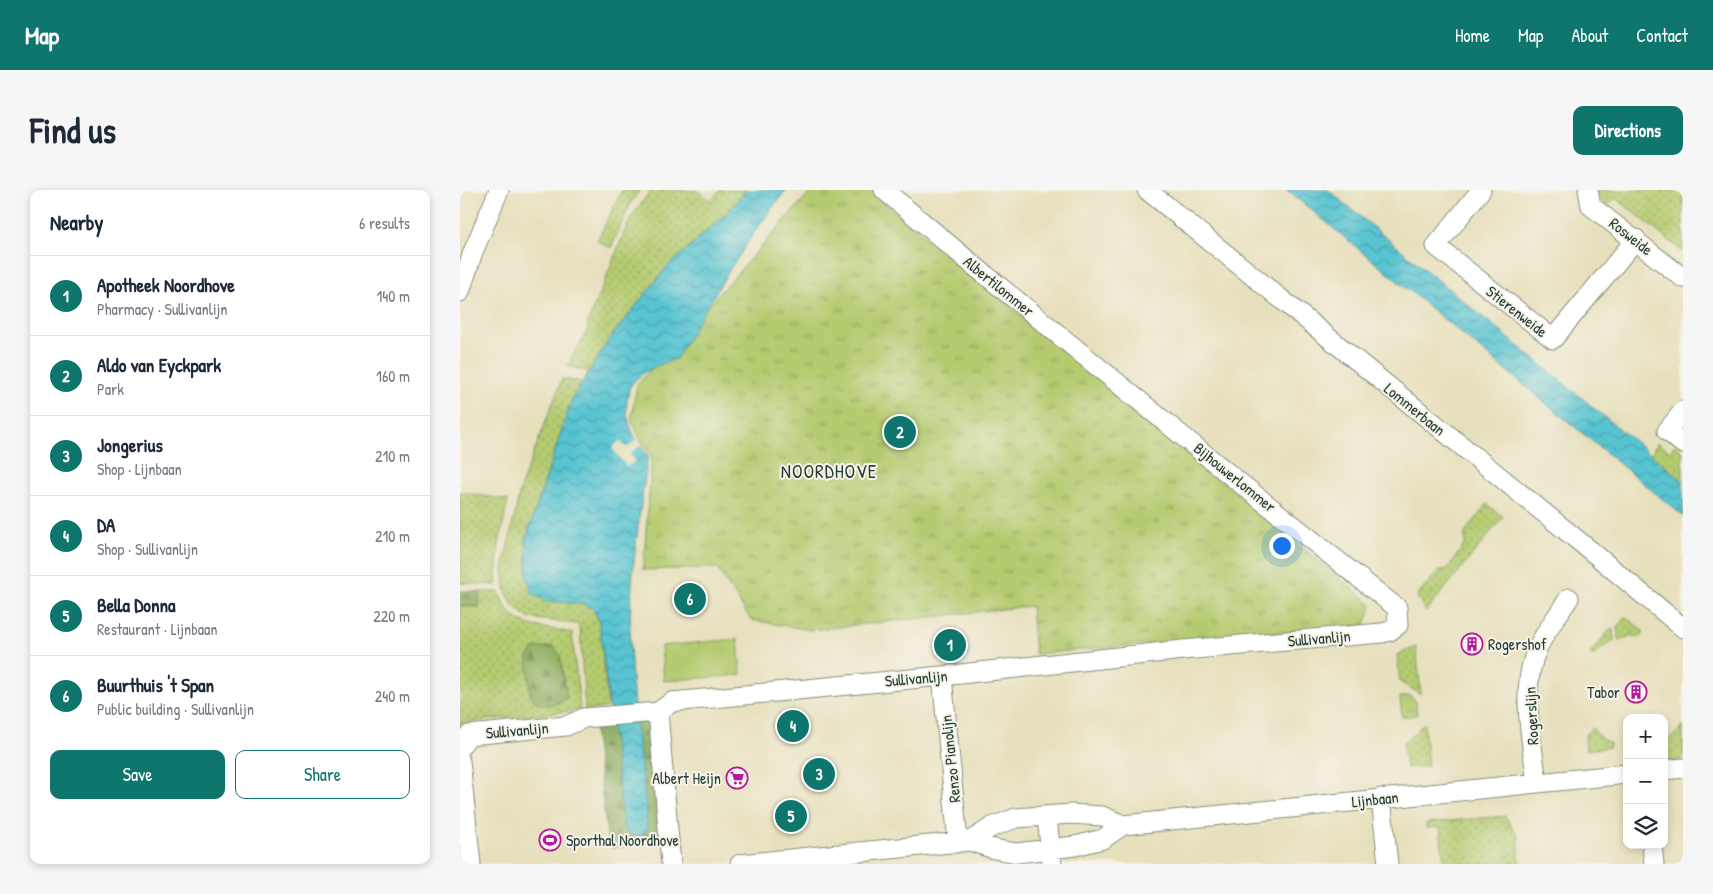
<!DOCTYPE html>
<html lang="en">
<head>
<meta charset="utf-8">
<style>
	:root { --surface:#fff; --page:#f6f6f7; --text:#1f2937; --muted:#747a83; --line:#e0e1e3; --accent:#0f766e }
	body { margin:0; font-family:"Patrick Hand",sans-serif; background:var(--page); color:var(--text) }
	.controls { position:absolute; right:15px; bottom:15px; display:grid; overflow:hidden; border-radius:10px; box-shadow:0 2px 8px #0003 }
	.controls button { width:45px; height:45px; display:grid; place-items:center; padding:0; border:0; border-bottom:1px solid var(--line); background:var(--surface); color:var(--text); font:25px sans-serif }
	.you { position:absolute; left:821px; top:355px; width:18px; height:18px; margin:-12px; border:4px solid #fff; border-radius:50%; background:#1a73e8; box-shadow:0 0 0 8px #1a73e833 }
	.badge { display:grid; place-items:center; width:32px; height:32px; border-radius:50%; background:var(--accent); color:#fff; font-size:16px; font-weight:700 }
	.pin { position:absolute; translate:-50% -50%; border:2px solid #fff; box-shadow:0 1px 5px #0006 }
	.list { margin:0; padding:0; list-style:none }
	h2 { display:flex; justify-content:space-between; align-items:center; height:65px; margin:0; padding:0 20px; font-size:21px }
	h2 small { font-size:16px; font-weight:400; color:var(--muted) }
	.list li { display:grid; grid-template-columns:32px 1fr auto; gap:15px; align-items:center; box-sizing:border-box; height:80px; padding:0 20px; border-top:1px solid var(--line) }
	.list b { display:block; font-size:19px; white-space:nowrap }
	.list p { margin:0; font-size:16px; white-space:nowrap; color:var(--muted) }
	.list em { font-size:16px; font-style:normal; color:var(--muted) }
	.actions { display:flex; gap:10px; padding:15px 20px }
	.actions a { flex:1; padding:11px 0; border:1px solid var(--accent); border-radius:10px; text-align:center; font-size:18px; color:var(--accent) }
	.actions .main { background:var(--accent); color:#fff }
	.icon { flex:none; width:28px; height:28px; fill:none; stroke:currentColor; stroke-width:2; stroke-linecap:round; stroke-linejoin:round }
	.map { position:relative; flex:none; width:1223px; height:674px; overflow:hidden; border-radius:10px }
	header { display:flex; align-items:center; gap:30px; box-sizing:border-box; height:70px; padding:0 25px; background:var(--accent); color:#fff }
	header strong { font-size:24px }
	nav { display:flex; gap:28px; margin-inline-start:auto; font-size:18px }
	.intro { display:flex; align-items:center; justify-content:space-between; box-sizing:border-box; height:120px; padding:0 30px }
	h1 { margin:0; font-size:35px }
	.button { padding:12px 22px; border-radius:10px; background:var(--accent); color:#fff; font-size:18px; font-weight:700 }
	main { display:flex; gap:30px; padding:0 30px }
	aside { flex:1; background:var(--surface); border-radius:10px; box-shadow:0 2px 8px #0003 }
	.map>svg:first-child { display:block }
	.grass { fill:url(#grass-dots); stroke:#6a8452 }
	.forest { fill:url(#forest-firs); stroke:#57764b }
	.park { fill:url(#park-tufts); stroke:#6a8452 }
	.pitch { fill:#b4cb70; stroke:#6a8452 }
	.water { fill:url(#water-waves); stroke:#3c8083 }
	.pier { fill:#e7e0bd }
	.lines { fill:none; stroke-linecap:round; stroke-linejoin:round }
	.minor-casing { stroke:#838e78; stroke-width:21 }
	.minor { stroke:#fff; stroke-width:19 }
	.labels { text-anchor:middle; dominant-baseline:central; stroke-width:4; stroke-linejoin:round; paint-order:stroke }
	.street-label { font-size:16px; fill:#1f3d34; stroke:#f7f3e8 }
	.poi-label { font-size:16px; fill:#1f3d34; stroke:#f7f3e8; text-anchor:start }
	.quarter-label { font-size:19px; letter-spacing:1px; fill:#1f3d34; stroke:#f7f3e8 }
</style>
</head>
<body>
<header>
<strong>Map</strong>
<nav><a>Home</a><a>Map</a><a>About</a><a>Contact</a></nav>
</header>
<div class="intro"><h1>Find us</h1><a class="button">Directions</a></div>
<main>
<aside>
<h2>Nearby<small>6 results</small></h2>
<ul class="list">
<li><span class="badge">1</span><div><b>Apotheek Noordhove</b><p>Pharmacy · Sullivanlijn</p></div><em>140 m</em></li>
<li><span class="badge">2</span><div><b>Aldo van Eyckpark</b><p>Park</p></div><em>160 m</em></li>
<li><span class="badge">3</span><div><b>Jongerius</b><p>Shop · Lijnbaan</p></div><em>210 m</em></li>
<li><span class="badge">4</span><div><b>DA</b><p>Shop · Sullivanlijn</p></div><em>210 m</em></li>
<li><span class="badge">5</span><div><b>Bella Donna</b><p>Restaurant · Lijnbaan</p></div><em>220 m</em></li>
<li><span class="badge">6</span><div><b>Buurthuis 't Span</b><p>Public building · Sullivanlijn</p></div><em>240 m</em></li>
</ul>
<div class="actions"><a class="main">Save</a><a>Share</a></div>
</aside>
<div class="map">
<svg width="1223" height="674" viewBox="0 0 1223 674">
	<defs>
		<pattern id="grass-dots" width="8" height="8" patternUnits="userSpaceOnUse" patternTransform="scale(1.25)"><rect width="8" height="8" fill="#b4cb70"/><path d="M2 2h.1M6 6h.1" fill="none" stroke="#92a65d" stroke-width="1.8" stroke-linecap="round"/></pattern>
		<pattern id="forest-firs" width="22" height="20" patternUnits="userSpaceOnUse" patternTransform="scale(1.25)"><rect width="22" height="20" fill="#8faf62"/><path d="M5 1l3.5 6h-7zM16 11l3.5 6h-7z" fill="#749052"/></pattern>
		<pattern id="park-tufts" width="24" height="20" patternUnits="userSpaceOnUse" patternTransform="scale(1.25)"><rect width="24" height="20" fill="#b4cb70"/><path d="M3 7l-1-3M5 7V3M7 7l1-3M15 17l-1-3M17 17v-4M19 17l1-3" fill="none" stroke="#92a65d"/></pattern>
		<pattern id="water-waves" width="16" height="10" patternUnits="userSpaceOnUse" patternTransform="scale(1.25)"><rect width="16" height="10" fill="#58c4d2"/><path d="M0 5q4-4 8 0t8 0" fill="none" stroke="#48a0ab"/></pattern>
	</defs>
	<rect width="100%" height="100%" fill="#f7f3e8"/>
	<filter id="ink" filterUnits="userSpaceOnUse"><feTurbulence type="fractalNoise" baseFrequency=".02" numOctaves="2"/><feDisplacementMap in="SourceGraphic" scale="10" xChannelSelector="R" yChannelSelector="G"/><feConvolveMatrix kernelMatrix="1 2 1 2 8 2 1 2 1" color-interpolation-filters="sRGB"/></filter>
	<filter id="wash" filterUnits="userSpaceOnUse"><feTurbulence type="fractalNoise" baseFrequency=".0096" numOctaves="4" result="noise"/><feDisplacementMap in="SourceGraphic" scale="20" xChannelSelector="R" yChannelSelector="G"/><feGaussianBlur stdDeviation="1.12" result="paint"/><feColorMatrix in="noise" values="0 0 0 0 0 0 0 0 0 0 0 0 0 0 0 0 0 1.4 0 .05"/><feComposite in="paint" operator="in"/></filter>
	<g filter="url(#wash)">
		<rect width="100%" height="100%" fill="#e7e0bd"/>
		<path class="grass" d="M162,0H180L171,12L151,58L137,51Z
			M191,0H237L251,11L260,0H287L267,23L206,78L148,151L129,182L107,176L128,139V132L169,31Z
			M1134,0H1223V62L1156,8L1148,16L1134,4Z
			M102,189L123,192L112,209L66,348L72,403L86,411L123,414L133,418L139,431L148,517L125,521L120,439L117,434L68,428L52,414L45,398L43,378L61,296Z
			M1198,253L1209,261L1215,255L1223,262V291L1190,264Z
			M0,302L48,310L38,360L36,395L0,393Z
			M1027,314L1043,327L966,422L957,406L978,381L987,379L1005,354V343Z
			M20,402H39C51,441 79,435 112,443L120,520L0,533V416L19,417Z
			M1166,427L1184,442L1181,447L1170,446L1159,450L1157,438Z
			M1151,438L1153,440L1154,451L1143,457L1134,466L1130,464Z
			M956,457L961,504L940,492L937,465Z
			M964,533L968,576L946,578L943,554Z
			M1223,535V570L1207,572L1205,551L1214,546Z
			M1132,538L1141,548L1150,553V557L1126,560L1125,545Z
			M1045,626L1058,645L1060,674H984L980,637L966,638V633Z"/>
		<path class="forest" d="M0,401L20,402L19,417L0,416Z
			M93,456L100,465L107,508C95,515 77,521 70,503C69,499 69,492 69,488C67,473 65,472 73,459Z
			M176,532H185L195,541L202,652L151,658L148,654L134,537L152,534L187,622Z"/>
		<path class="park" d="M352,0H409L912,415L905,435L575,464L571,416L351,440L291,430L257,378L183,380L192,267L183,254L171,230L177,195Z
			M950,506L956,511L957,525L942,527L940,507Z"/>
		<path class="pitch" d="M278,449L281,485L204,491L201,456Z"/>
		<path class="water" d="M287,0H326C284,53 250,111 216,169C199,174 184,180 172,194C169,196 169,201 168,205C163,227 173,248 188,265C180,323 171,377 170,436C170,498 179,560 187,622V639L181,646H171L164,638L139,431L133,418L123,414L86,411L72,403L67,386L66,349L112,209L148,151L206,78L267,23Z
			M827,0H868L1223,291V326Z"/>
		<path class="pier" d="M177,249L181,255L170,264L175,271L167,277L152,258L160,251L167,258Z"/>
	</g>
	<g filter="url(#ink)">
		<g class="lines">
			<g class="minor-casing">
				<path id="minor" d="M687,0L1131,361L1223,438
					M1021,0L976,56L1093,149L1176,49
					M1128,0L1131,16L1223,88
					M0,102L13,62L39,0
					M1223,221L1207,241L1223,254
					M482,486L498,653
					M198,522L211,674
					M0,557L9,545L106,536L124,528L198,522L212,512L482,486L723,460L922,443L930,441L938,435L937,418L770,285L512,74L424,0
					M0,571L11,674
					M1204,580L1223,578
					M1077,593C1072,551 1059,497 1078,457C1086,440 1099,424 1109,408
					M921,608L928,674
					M587,627L592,674
					M510,651L532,637L556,628L611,624L642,626L663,635L1167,584
					M1192,655L1194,674
					M280,674L510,651L534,659L557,663L615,656L643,649L663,635"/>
			</g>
			<use href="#minor" class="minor"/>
		</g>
	</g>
	<defs>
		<g id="building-ring" transform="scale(1.125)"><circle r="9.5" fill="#f7f3e8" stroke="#b5179e" stroke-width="1.5"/><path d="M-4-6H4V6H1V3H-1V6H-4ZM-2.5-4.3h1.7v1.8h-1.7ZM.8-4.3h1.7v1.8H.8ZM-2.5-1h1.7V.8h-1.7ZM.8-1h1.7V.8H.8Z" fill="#b5179e"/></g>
		<g id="supermarket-ring" transform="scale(1.125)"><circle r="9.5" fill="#f7f3e8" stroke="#b5179e" stroke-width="1.5"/><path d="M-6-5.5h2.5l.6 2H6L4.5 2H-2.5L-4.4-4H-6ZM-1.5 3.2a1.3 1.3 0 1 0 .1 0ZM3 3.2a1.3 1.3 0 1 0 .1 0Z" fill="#b5179e"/></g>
		<g id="stadium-ring" transform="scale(1.125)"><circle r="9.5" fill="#f7f3e8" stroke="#b5179e" stroke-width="1.5"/><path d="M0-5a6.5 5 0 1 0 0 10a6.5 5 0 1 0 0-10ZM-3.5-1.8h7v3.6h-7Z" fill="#b5179e"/></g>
	</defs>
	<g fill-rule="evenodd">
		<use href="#building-ring" x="1012" y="454"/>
		<use href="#building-ring" x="1176" y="502"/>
		<use href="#supermarket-ring" x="277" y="588"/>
		<use href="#stadium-ring" x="90" y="650"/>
	</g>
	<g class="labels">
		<g class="street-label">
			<text transform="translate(1171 46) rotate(38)">Rosweide</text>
			<text transform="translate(539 96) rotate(39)">Albertilommer</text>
			<text transform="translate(1057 121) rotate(38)">Stierenweide</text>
			<text transform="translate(955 219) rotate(39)">Lommerbaan</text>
			<text transform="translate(775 287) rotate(39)">Bijhouwerlommer</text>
			<text transform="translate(859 448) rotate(-5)">Sullivanlijn</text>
			<text transform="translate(456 488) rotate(-5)">Sullivanlijn</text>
			<text transform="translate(1071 526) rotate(-93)">Rogerslijn</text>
			<text transform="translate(57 540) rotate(-5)">Sullivanlijn</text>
			<text transform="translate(490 569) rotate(-96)">Renzo Pianolijn</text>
			<text transform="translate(915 609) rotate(-6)">Lijnbaan</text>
		</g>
		<g class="poi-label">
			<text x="1028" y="454">Rogershof</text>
			<text x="1160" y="502" text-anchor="end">Tabor</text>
			<text x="261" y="588" text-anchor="end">Albert Heijn</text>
			<text x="106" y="650">Sporthal Noordhove</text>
		</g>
		<g class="quarter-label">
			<text x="369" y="281">NOORDHOVE</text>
		</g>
	</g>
</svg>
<div class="controls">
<button>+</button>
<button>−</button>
<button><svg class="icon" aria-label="layers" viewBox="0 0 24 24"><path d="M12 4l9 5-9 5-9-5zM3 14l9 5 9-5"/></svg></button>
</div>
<div class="you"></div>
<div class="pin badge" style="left:490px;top:455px">1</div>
<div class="pin badge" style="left:440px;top:242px">2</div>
<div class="pin badge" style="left:359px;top:584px">3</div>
<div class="pin badge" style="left:333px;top:536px">4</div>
<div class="pin badge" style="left:331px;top:626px">5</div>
<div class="pin badge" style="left:230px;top:409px">6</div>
</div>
</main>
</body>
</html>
